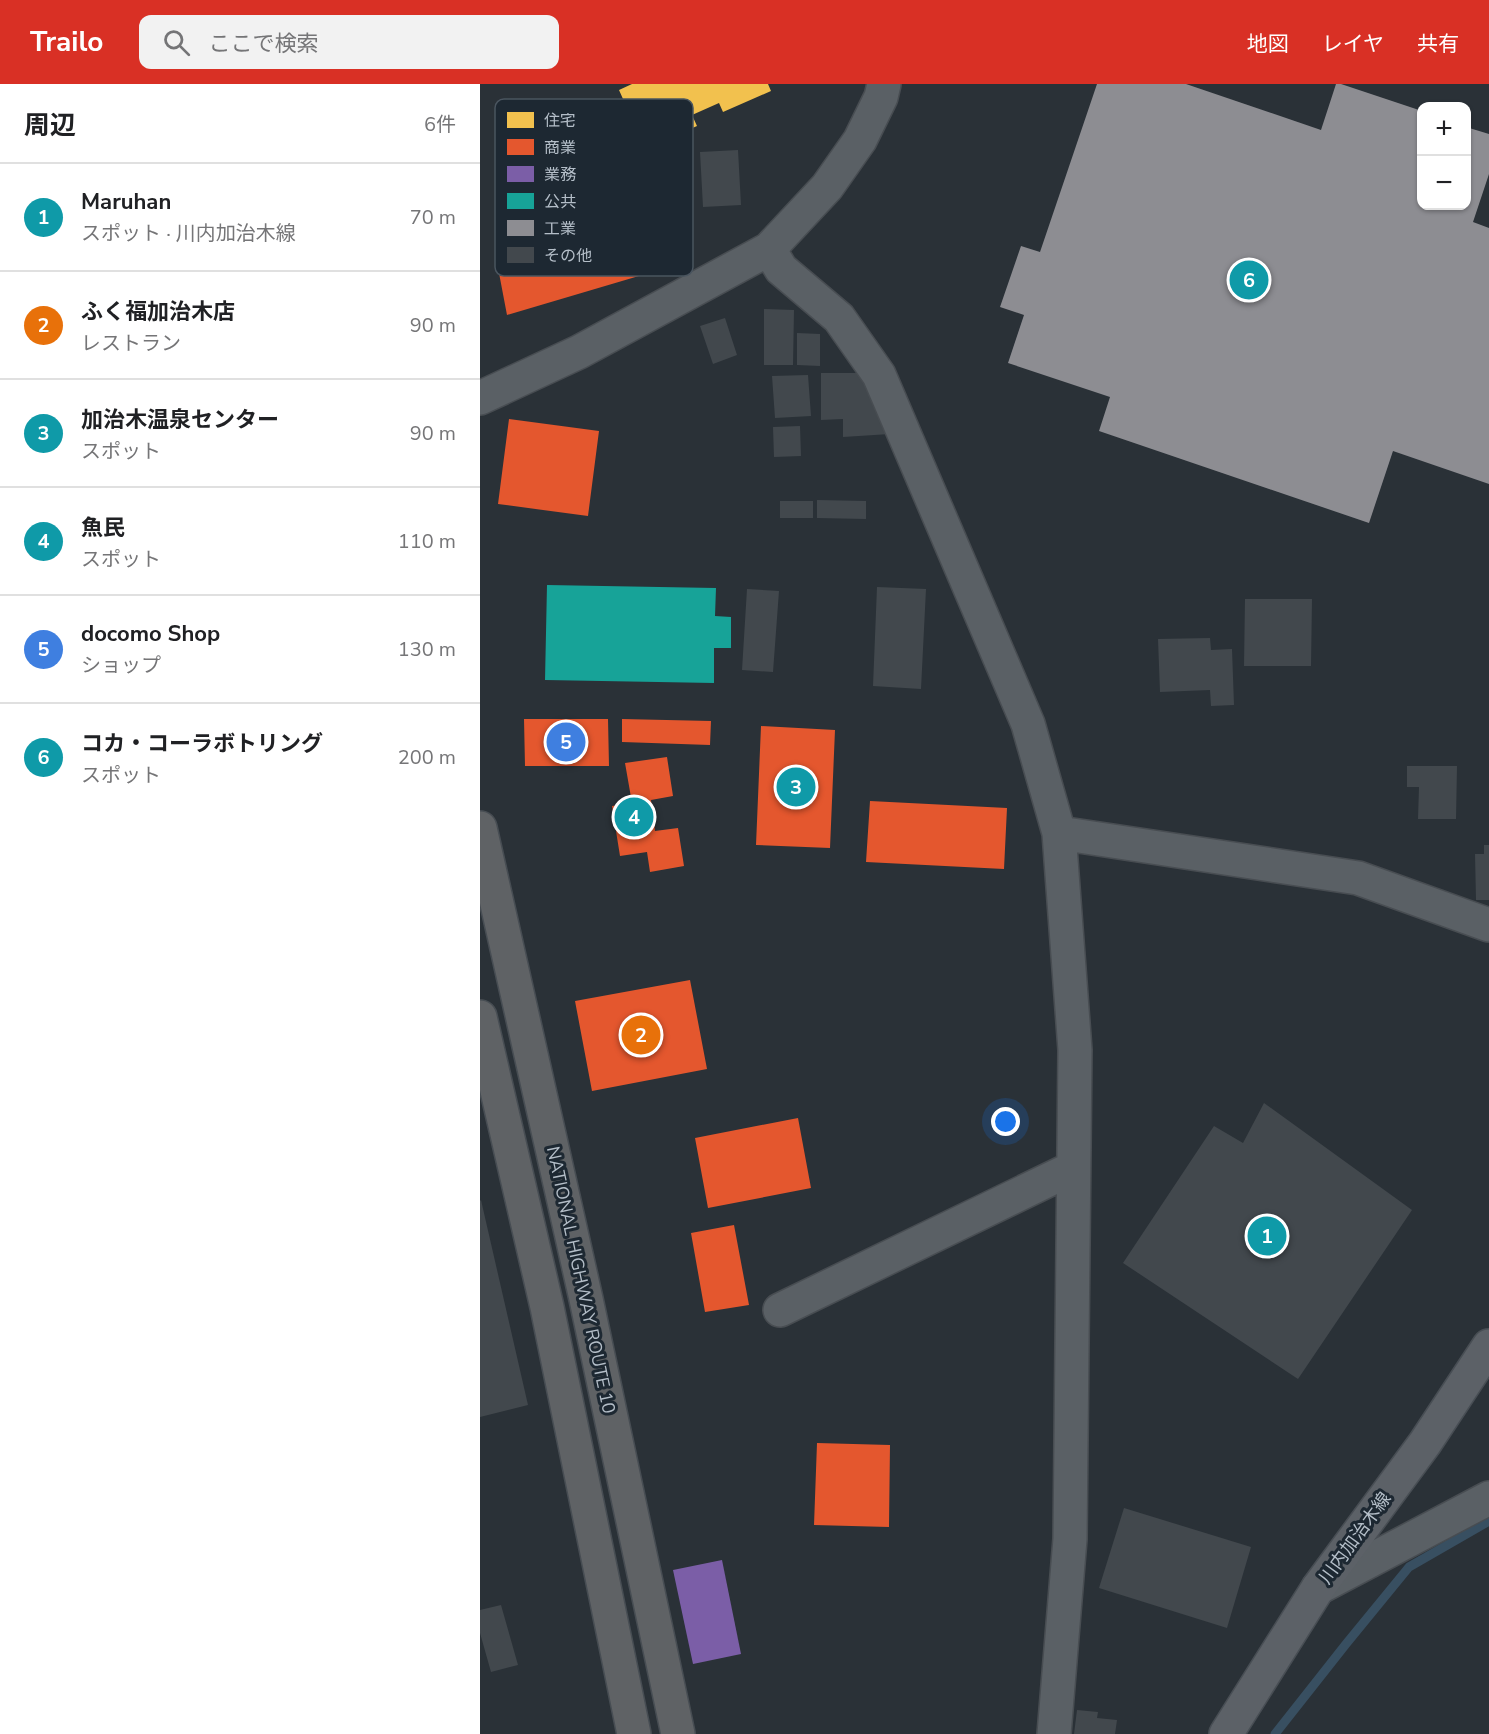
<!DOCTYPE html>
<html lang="ja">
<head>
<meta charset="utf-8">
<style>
	:root { --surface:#fff; --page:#f2f2f2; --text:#202124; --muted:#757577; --line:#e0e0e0; --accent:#d93025 }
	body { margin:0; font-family:"Nunito Sans","Noto Sans JP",sans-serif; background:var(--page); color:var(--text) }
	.controls { position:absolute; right:18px; top:18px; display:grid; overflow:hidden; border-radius:12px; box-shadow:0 2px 4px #0004 }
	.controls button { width:54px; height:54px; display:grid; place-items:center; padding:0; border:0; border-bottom:2px solid var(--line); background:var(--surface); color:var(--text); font:30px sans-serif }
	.you { position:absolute; left:526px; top:1038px; width:21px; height:21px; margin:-15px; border:4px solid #fff; border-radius:50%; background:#1a73e8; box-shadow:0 0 0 9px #1a73e833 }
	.badge { display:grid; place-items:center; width:39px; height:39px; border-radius:50%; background:var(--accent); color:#fff; font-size:20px; font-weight:700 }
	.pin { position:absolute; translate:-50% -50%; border:3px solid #fff; box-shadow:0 2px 6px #0006 }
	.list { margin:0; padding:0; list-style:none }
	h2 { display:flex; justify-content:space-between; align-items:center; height:78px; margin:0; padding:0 24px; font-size:26px }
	h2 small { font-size:20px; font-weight:400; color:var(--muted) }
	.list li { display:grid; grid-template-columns:39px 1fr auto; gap:18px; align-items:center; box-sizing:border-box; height:108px; padding:0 24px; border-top:2px solid var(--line) }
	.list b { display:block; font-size:22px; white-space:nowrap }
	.list p { margin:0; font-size:20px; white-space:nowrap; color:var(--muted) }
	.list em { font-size:20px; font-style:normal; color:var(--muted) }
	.icon { flex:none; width:33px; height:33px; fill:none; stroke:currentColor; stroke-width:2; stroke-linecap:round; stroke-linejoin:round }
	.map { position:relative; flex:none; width:1009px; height:1650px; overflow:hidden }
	header { display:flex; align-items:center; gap:36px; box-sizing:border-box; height:84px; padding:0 30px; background:var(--accent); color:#fff }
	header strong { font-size:28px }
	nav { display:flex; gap:33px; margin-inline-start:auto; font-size:21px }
	.search { width:420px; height:54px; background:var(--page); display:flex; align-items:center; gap:15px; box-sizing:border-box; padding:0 21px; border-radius:12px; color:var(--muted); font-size:22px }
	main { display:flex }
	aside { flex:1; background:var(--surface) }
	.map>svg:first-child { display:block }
	.homes { fill:#f2c14e }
	.shops { fill:#e4572e }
	.offices { fill:#7b5ea7 }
	.public { fill:#17a398 }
	.industry { fill:#8d8d92 }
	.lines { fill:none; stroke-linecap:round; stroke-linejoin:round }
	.stream { stroke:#384f61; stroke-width:9 }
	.building { fill:#42484d }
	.minor-casing { stroke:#484d52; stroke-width:36 }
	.major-casing { stroke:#484e54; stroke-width:36 }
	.highway-casing { stroke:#474d53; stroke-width:36 }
	.minor { stroke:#5a6065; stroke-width:33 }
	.major { stroke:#5c6167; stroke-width:33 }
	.highway { stroke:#5f6265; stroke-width:33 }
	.labels { text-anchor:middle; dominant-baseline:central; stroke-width:6; stroke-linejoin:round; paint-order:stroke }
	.street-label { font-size:18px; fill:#b4bec8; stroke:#1d2832 }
	.key { fill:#1d2832; stroke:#4a555f; stroke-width:1.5 }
	.key-label { font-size:16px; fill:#b4bec8 }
</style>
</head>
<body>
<header>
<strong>Trailo</strong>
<div class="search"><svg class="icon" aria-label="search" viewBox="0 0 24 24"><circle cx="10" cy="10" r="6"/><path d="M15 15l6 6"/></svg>ここで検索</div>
<nav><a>地図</a><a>レイヤ</a><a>共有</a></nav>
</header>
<main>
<aside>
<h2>周辺<small>6件</small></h2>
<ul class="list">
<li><span class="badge" style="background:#0f9aa8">1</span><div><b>Maruhan</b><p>スポット · 川内加治木線</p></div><em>70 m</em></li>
<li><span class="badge" style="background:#e8710a">2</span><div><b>ふく福加治木店</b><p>レストラン</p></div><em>90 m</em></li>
<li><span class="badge" style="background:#0f9aa8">3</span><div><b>加治木温泉センター</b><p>スポット</p></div><em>90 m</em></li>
<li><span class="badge" style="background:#0f9aa8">4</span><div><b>魚民</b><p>スポット</p></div><em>110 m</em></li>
<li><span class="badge" style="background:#3f7fe0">5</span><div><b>docomo Shop</b><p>ショップ</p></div><em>130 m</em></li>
<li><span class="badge" style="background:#0f9aa8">6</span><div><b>コカ・コーラボトリング</b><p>スポット</p></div><em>200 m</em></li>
</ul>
</aside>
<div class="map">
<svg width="1009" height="1650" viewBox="0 0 1009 1650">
	<rect width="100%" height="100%" fill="#2a3137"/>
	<path class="homes" d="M152,0H288L291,7L243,28L239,19L212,31L217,42L208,46L204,35L160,53L139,6Z"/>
	<path class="shops" d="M86,54L199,68L209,125L160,139L169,189L27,231L15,168L24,166L16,128L30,124L17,72Z
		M29,335L119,347L108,432L18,420Z
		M44,635H128L129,682H45Z
		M142,635L231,637L230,661L142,658Z
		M281,642L355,646L350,764L276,761Z
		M187,673L193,712L171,716L175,747L198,744L204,782L170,788L167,768L140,772L132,722L152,719L145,679Z
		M390,717L527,724L524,785L386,778Z
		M210,896L227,985L112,1007L95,917Z
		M318,1034L331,1104L228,1124L215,1054Z
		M254,1141L269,1221L225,1228L211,1149Z
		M337,1359L410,1361L409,1443L334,1441Z"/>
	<path class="offices" d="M242,1476L261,1570L213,1580L193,1486Z"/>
	<path class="public" d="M67,501L236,504L235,532L251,533V564H234V599L65,596Z"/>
	<path class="industry" d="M617,0H706L841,46L856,0H861L942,27V122H986V43L1009,50V90L993,138L1009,144V400L913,367L889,439L619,347L630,313L528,279L544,231L520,223L541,162L560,168Z"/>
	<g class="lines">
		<path class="stream" d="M795,1650L866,1560L929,1483L1009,1437"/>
	</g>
	<path class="building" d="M258,66L261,121L223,123L220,68Z
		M284,225L314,226L313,281H284Z
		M245,234L257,271L233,280L220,242Z
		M317,249L340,250V282L317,281Z
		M341,289H384L410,350L363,353V335L341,336Z
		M328,291L331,332L295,334L292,292Z
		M320,342L321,372L294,373L293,343Z
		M337,416L386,417V435L337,434Z
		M300,417H333V434H300Z
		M397,503L446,505L441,605L393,602Z
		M267,505L299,507L293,588L262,586Z
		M765,515H832L831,582H764Z
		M730,554L731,566L752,565L754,621L731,622L730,606L680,608L678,555Z
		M927,682H977L976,735H938L939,703H927Z
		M1004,761H1009V816H996L995,770H1004Z
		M784,1019L932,1126L818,1295L643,1179L734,1042L763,1059Z
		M1,1116L48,1321L0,1333V1117Z
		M644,1424L771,1463L747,1544L619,1504Z
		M21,1521L38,1581L11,1588L0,1549V1526Z
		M597,1626L618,1628L617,1634L637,1636L635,1650H594Z"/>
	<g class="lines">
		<g class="minor-casing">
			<path id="minor" d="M289,165L301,185L359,234L399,291L548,640L579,749L595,966L590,1455L574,1650
				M0,314L99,268L289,165L347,103L380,56L401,13L404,0
				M579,749L878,794L1009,841
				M300,1226L593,1084
				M838,1504L1009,1414"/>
		</g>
		<g class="major-casing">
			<path id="major" d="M746,1650L838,1504L945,1359L1009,1262"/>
		</g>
		<g class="highway-casing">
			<path id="highway" d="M0,744L106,1215L198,1650
				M0,933L67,1223L154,1650"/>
		</g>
		<use href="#minor" class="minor"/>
		<use href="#major" class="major"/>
		<use href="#highway" class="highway"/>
	</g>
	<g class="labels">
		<g class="street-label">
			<text transform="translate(101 1196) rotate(78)">NATIONAL HIGHWAY ROUTE 10</text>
			<text transform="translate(875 1454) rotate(-54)">川内加治木線</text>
		</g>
	</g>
	<rect x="15" y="15" width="198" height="177" rx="9" class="key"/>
	<rect x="27" y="28" width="27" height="16" fill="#f2c14e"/>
	<rect x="27" y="55" width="27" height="16" fill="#e4572e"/>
	<rect x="27" y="82" width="27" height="16" fill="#7b5ea7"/>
	<rect x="27" y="109" width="27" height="16" fill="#17a398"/>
	<rect x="27" y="136" width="27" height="16" fill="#8d8d92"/>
	<rect x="27" y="163" width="27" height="16" fill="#42484d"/>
	<g class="key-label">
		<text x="64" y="42">住宅</text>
		<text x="64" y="69">商業</text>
		<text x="64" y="96">業務</text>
		<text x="64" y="123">公共</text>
		<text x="64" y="150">工業</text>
		<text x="64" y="177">その他</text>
	</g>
</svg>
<div class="controls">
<button>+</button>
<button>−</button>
</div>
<div class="you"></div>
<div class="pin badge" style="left:787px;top:1152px;background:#0f9aa8">1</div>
<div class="pin badge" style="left:161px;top:951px;background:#e8710a">2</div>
<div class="pin badge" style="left:316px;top:703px;background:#0f9aa8">3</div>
<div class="pin badge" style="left:154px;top:733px;background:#0f9aa8">4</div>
<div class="pin badge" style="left:86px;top:658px;background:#3f7fe0">5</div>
<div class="pin badge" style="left:769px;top:196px;background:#0f9aa8">6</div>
</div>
</main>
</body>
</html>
